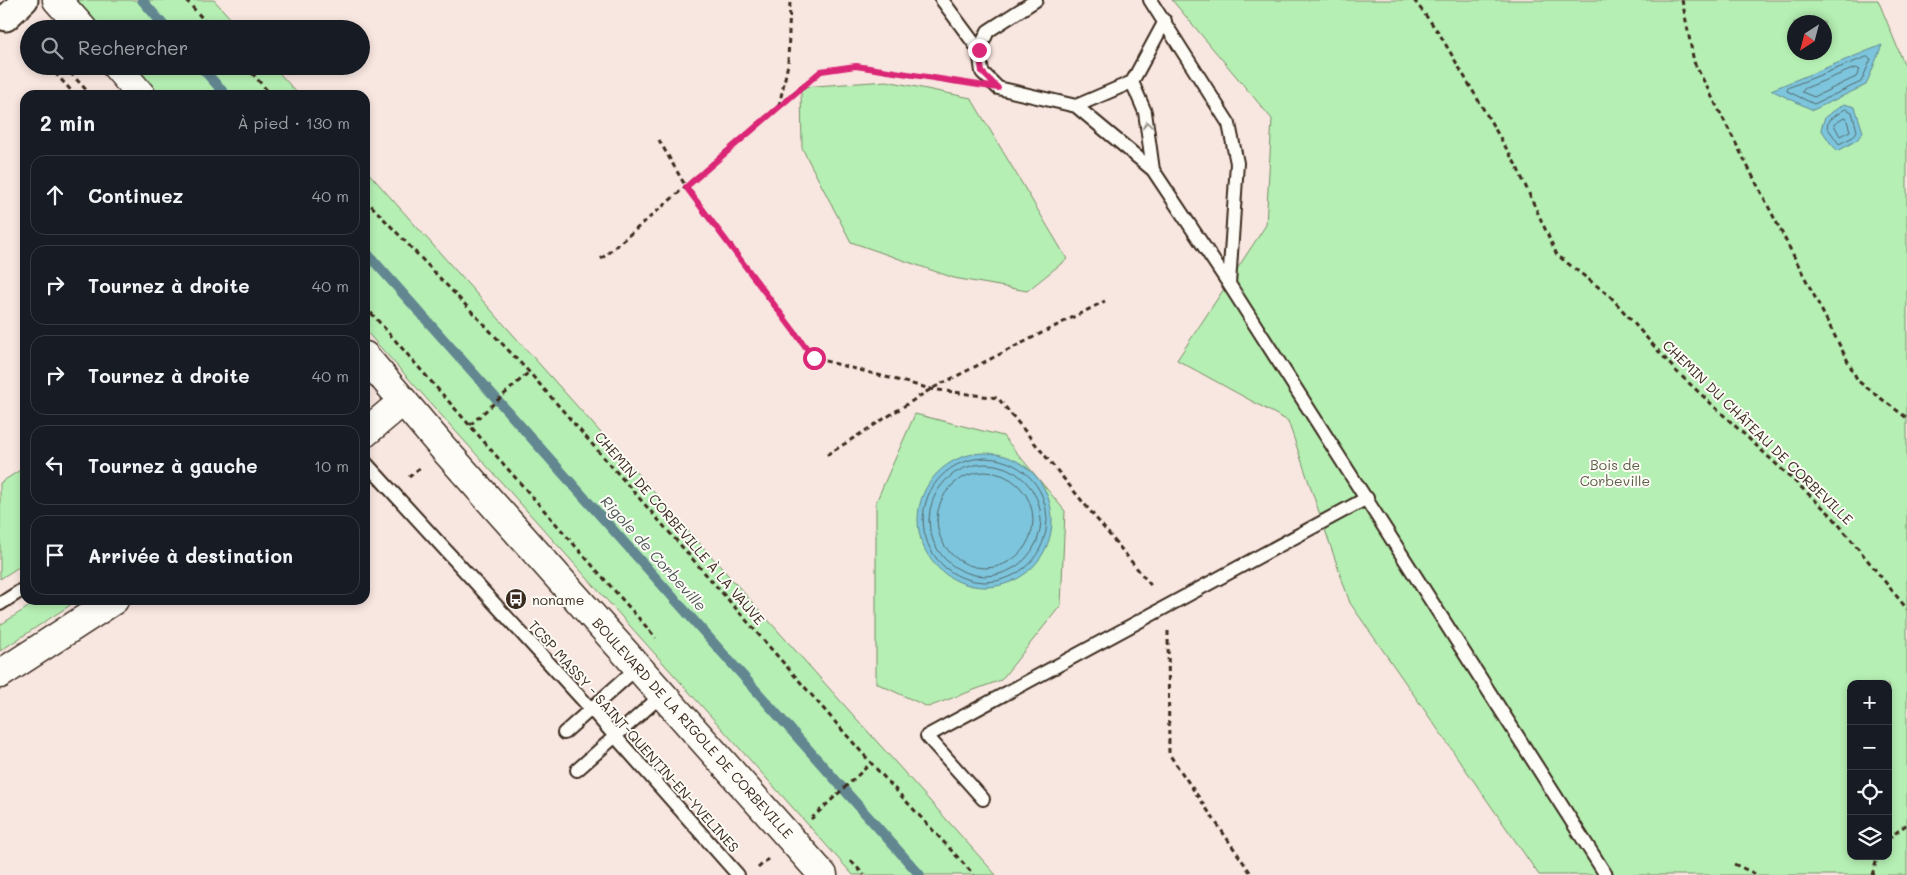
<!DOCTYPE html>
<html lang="fr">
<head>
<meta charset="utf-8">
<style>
	:root { --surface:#171b24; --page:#242831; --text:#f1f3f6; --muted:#9ea1a6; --line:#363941 }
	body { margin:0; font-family:Mali,sans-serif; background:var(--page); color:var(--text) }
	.controls { position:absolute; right:15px; bottom:15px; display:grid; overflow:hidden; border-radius:10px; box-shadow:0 2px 8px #0003 }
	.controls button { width:45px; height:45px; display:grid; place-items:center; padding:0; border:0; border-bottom:1px solid var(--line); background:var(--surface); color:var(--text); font:25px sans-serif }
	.compass { position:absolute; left:1787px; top:15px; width:45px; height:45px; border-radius:50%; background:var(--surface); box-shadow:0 2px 8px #0003; rotate:216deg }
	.stop { position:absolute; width:15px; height:15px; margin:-11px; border:4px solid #db2777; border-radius:50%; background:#fff }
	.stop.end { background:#db2777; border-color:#fff; box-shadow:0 1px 5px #0008 }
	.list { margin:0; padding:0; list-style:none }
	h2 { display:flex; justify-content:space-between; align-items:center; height:65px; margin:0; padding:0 20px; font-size:21px }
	h2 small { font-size:16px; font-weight:400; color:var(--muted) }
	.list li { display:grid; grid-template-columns:32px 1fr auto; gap:15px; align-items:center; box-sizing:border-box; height:80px; margin:0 10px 10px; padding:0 10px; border:1px solid var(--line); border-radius:15px }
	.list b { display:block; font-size:19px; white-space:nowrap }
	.list em { font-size:16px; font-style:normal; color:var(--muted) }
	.icon { flex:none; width:28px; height:28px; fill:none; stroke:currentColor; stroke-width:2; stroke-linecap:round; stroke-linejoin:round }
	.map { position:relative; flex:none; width:1907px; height:875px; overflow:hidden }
	.search { position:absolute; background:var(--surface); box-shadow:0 2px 8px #0003; left:20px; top:20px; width:350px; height:55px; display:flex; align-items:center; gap:12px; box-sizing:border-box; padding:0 18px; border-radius:28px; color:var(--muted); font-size:19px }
	.panel { position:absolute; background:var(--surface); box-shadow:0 2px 8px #0003; left:20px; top:90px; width:350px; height:515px; border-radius:15px }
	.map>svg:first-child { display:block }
	.green { fill:#b5efb3; stroke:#788c68; fill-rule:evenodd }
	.water { fill:#7cc5dd; stroke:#628791 }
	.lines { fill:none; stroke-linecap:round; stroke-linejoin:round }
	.shore { stroke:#55686a; stroke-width:1 }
	.stream { stroke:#628791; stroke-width:10 }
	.service-casing { stroke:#3b2a1e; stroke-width:16 }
	.minor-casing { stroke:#3b2a1e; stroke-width:29 }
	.tertiary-casing { stroke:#3b2a1e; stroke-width:31 }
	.secondary-casing { stroke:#3b2a1e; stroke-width:31 }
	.path { stroke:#3b2a1e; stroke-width:3; stroke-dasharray:5 4; stroke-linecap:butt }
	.service { stroke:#fdfcf7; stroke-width:12 }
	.minor { stroke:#fdfcf7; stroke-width:25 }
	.tertiary { stroke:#fdfcf7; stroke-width:28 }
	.secondary { stroke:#fdfcf7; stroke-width:28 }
	.oneway { stroke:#9c938a }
	.route { stroke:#db2777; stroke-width:6 }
	.labels { text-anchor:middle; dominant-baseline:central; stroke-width:4; stroke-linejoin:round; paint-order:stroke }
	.street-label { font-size:14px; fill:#3b2a1e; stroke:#fdfcf7 }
	.park-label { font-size:14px; fill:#5a5b43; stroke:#fdfcf7 }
	.poi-label { font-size:14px; fill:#3b2a1e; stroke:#fdfcf7; text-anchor:start }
	.water-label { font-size:15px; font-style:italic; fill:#4e5857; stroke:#fdfcf7 }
</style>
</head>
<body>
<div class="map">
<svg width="1907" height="875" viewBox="0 0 1907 875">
	<rect width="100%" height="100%" fill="#f8e6e0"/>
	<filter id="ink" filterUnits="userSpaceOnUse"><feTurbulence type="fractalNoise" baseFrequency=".02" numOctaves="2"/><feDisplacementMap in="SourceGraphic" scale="10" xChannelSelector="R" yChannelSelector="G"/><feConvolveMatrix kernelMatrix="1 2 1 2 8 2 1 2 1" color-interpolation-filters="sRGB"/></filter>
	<g filter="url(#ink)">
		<path class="green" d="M70,0H214L240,29H96Z
			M1172,0H1878L1907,71V875H1539L1350,603L1288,421L1177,360L1266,225L1272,119ZM1794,22H1824V52H1794ZM1851,684H1888V856H1851Z
			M129,66H273L299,95H155Z
			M887,81L971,98L1067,259L1027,291L954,278L851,242L802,148L801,87Z
			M365,169L938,810L996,875H853L365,330Z
			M915,414L1003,436L1065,511L1061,605L1001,680L928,707L876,683V502Z
			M25,467V563L0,579V483Z
			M39,600H78L0,651V625Z"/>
		<path class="water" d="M1882,45L1866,85L1813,110L1771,90Z
			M1844,104L1855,107L1863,132L1857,140L1838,151L1831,144L1821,129L1825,117Z
			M918 520a67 67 0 1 1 134 0a67 67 0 1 1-134 0Z"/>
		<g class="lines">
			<path class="shore" d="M1867,57L1871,59L1861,82L1814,104L1787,91L1788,88Z
				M1856,68L1860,70L1856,77L1814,97L1802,92L1804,89Z
				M1846,109L1852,112L1857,131L1853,137L1839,144L1827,127L1829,120Z
				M1846,117L1850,131L1840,136L1834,125Z
				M923 520a62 62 0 1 1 124 0a62 62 0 1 1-124 0Z
				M929 520a56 56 0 1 1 112 0a56 56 0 1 1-112 0Z
				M937 520a48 48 0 1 1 96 0a48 48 0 1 1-96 0Z"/>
			<path class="stream" d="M142,0L167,29
				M200,66L226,95
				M365,251L920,875"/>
			<g class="service-casing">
				<path id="service" d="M942,0L979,50
					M1036,0L988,31L979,50L982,72L998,88L1076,106L1132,82L1165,21
					M1150,0L1229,124L1237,163L1229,284L1606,875
					M1132,82L1145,112L1153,170
					M1076,106L1153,170L1229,284
					M365,462L591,709L738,875
					M0,604L25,588
					M564,733L638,667
					M577,770L663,694
					M983,799L927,736L1367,498"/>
			</g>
			<g class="minor-casing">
				<path id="minor" d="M6,18L25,0"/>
			</g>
			<g class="tertiary-casing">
				<path id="tertiary" d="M365,433L403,401
					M0,674L114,600"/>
			</g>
			<g class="secondary-casing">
				<path id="secondary" d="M57,0L83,29
					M116,66L141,95
					M365,356L443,448L823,875"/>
			</g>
			<path class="path" d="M186,0L212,29
				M1414,0L1439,33L1516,165L1557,255L1610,296L1676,371L1831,515L1907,609
				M1682,0L1694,62L1858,381L1907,418
				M49,66L75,95
				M64,66L91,95
				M246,66L271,95
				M779,106L788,64L790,0
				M659,140L686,187L814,358L931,389L998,398L1153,588
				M365,199L529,372L871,763L974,875
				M601,259L821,71L856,66L962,83
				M365,306L656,638
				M470,425L529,372
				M827,455L931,389L1105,301
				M409,477L421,467
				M1168,631L1169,754L1252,875
				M811,819L871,763
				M1888,839L1907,824
				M851,861L864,875
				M1734,864L1758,875
				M758,868L768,859
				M1872,875L1878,856"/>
			<use href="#service" class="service"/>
			<use href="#minor" class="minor"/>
			<use href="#tertiary" class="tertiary"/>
			<use href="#secondary" class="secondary"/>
		</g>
		<defs><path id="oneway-chevron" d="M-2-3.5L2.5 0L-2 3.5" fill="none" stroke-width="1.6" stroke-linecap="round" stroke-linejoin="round" transform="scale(1.25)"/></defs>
		<use class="oneway" href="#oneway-chevron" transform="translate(1147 125) rotate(-98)"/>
	</g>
	<g class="lines" filter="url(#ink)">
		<path class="route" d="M814,358L686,187L821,71L856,66L998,88L982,72L979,50"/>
	</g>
	<defs>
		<g id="bus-disc" transform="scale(1.125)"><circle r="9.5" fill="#3b2a1e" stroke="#fdfcf7"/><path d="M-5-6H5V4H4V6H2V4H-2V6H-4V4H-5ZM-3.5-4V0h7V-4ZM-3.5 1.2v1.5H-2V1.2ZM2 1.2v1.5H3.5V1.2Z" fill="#fff"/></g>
	</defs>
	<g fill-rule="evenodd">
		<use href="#bus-disc" x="516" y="599"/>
	</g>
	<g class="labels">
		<g class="street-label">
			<text transform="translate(1758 432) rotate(44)">CHEMIN DU CHÂTEAU DE CORBEVILLE</text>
			<text transform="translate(680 528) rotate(49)">CHEMIN DE CORBEVILLE À LA VAUVE</text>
			<text transform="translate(693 728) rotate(48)">BOULEVARD DE LA RIGOLE DE CORBEVILLE</text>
			<text transform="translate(634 736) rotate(48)">TCSP MASSY - SAINT-QUENTIN-EN-YVELINES</text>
		</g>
		<g class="park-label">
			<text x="1615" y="464">Bois de<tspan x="1615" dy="16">Corbeville</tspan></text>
		</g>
		<g class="poi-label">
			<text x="532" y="599">noname</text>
		</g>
		<g class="water-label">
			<text transform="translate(654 553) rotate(48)">Rigole de Corbeville</text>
		</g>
	</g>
</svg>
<div class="controls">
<button>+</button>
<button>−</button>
<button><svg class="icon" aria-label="locate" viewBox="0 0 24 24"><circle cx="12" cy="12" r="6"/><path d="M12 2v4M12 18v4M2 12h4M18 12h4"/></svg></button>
<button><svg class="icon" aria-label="layers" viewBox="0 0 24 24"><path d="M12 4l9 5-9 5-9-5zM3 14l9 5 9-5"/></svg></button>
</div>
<svg class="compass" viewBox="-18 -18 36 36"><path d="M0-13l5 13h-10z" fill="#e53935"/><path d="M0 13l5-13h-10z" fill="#9ea1a6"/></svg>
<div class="stop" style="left:814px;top:358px"></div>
<div class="stop end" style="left:979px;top:50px"></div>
<div class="search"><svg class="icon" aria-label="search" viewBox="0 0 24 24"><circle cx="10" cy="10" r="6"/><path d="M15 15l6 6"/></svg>Rechercher</div>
<section class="panel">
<h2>2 min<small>À pied · 130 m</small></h2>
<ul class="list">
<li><svg class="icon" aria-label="ahead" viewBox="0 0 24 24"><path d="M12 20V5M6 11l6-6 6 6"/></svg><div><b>Continuez</b></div><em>40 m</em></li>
<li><svg class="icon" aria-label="right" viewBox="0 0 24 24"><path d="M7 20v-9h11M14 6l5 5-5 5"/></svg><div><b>Tournez à droite</b></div><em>40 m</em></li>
<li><svg class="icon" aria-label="right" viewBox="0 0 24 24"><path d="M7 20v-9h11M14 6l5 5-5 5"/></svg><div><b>Tournez à droite</b></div><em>40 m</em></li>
<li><svg class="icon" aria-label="left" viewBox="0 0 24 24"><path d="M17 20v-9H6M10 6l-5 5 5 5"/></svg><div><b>Tournez à gauche</b></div><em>10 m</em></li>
<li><svg class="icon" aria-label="arrive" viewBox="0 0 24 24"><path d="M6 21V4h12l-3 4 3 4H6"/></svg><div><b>Arrivée à destination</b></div></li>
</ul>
</section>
</div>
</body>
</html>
